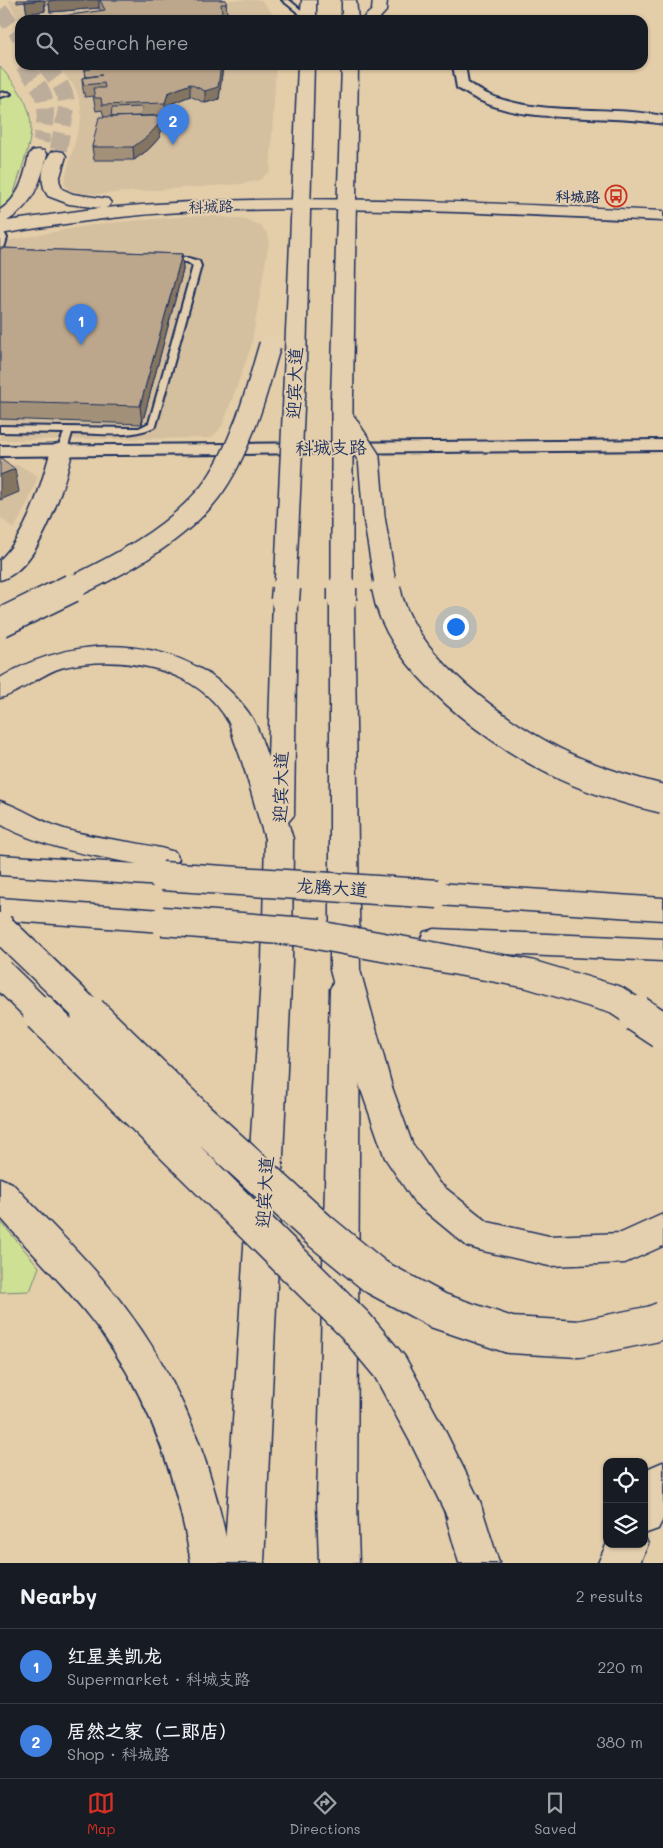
<!DOCTYPE html>
<html lang="en">
<head>
<meta charset="utf-8">
<style>
	:root { --surface:#171b24; --page:#20242c; --text:#f1f3f6; --muted:#9ea1a6; --line:#363941; --accent:#d93025 }
	body { margin:0; font-family:Mali,"LXGW WenKai TC",sans-serif; background:var(--page); color:var(--text) }
	.controls { position:absolute; right:15px; bottom:15px; display:grid; overflow:hidden; border-radius:10px; box-shadow:0 1px 4px #0004 }
	.controls button { width:45px; height:45px; display:grid; place-items:center; padding:0; border:0; border-bottom:1px solid var(--line); background:var(--surface); color:var(--text); font:25px sans-serif }
	.you { position:absolute; left:455px; top:626px; width:18px; height:18px; margin:-12px; border:4px solid #fff; border-radius:50%; background:#1a73e8; box-shadow:0 0 0 8px #1a73e833 }
	.badge { display:grid; place-items:center; width:32px; height:32px; border-radius:50%; background:var(--accent); color:#fff; font-size:16px; font-weight:700 }
	.pin { position:absolute; translate:-50% -41px; filter:drop-shadow(0 1px 2px #0008) }
	.pin::after { content:''; position:absolute; top:26px; width:18px; height:15px; background:inherit; clip-path:polygon(0 0,100% 0,50% 100%) }
	.list { margin:0; padding:0; list-style:none }
	h2 { display:flex; justify-content:space-between; align-items:center; height:65px; margin:0; padding:0 20px; font-size:21px }
	h2 small { font-size:16px; font-weight:400; color:var(--muted) }
	.list li { display:grid; grid-template-columns:32px 1fr auto; gap:15px; align-items:center; box-sizing:border-box; height:75px; padding:0 20px; border-top:1px solid var(--line) }
	.list b { display:block; font-size:19px; white-space:nowrap }
	.list p { margin:0; font-size:16px; white-space:nowrap; color:var(--muted) }
	.list em { font-size:16px; font-style:normal; color:var(--muted) }
	.icon { flex:none; width:28px; height:28px; fill:none; stroke:currentColor; stroke-width:2; stroke-linecap:round; stroke-linejoin:round }
	.map { position:relative; flex:none; width:663px; height:1563px; overflow:hidden }
	.search { position:absolute; background:var(--surface); box-shadow:0 1px 4px #0004; left:15px; right:15px; top:15px; height:55px; display:flex; align-items:center; gap:12px; box-sizing:border-box; padding:0 18px; border-radius:15px; color:var(--muted); font-size:19px }
	.sheet { height:215px; background:var(--surface) }
	nav { display:flex; justify-content:space-around; align-items:center; box-sizing:border-box; height:70px; border-top:1px solid var(--line); background:var(--surface); font-size:14px; color:var(--muted) }
	nav a { display:grid; justify-items:center; gap:2px }
	nav .on { color:var(--accent) }
	.map>svg:first-child { display:block }
	.built { fill:#d4bf9f }
	.green { fill:#cde094; stroke:#748879 }
	.lines { fill:none; stroke-linecap:round; stroke-linejoin:round }
	.secondary-tunnel { stroke:#bcad9a; stroke-width:17; stroke-dasharray:17 8; stroke-linecap:butt }
	.service-casing { stroke:#1b2f5e; stroke-width:4 }
	.minor-casing { stroke:#1b2f5e; stroke-width:4 }
	.secondary-casing { stroke:#1b2f5e; stroke-width:3 }
	.primary-casing { stroke:#1b2f5e; stroke-width:3 }
	.trunk-casing { stroke:#1b2f5e; stroke-width:3 }
	.service { fill:#e4cfae; fill-rule:evenodd }
	.minor { fill:#e4cfae; fill-rule:evenodd }
	.secondary { fill:#e4cfae; fill-rule:evenodd }
	.primary { fill:#e4cfae; fill-rule:evenodd }
	.trunk { fill:#e4cfae; fill-rule:evenodd }
	.trunk-bridge-far2-casing { stroke:#1b2f5e; stroke-width:24; stroke-linecap:butt }
	.trunk-bridge-far1-casing { stroke:#1b2f5e; stroke-width:31; stroke-linecap:butt }
	.trunk-bridge-casing { stroke:#1b2f5e; stroke-width:39; stroke-linecap:butt }
	.trunk-bridge-far2 { stroke:#e4cfae; stroke-width:21 }
	.trunk-bridge-far1 { stroke:#e4cfae; stroke-width:28 }
	.trunk-bridge { stroke:#e4cfae; stroke-width:36 }
	.wall { fill:#a29078; stroke:#1b2f5e }
	.shaded-wall { fill:#847562; stroke:#1b2f5e }
	.building { fill:#bca78c; stroke:#1b2f5e }
	.labels { text-anchor:middle; dominant-baseline:central; stroke-width:4; stroke-linejoin:round; paint-order:stroke }
	.far-poi-label { font-size:15px; font-weight:bold; fill:#1b2f5e; stroke:#e4cfae; text-anchor:end }
	.far-street-label { font-size:15px; fill:#1b2f5e; stroke:#e4cfae }
	.street-label { font-size:18px; fill:#1b2f5e; stroke:#e4cfae }
</style>
</head>
<body>
<div class="map">
<svg width="663" height="1563" viewBox="0 0 663 1563">
	<rect width="100%" height="100%" fill="#e4cda9"/>
	<filter id="ink" filterUnits="userSpaceOnUse"><feTurbulence type="fractalNoise" baseFrequency=".02" numOctaves="2"/><feDisplacementMap in="SourceGraphic" scale="10" xChannelSelector="R" yChannelSelector="G"/><feConvolveMatrix kernelMatrix="1 2 1 2 8 2 1 2 1" color-interpolation-filters="sRGB"/></filter>
	<g filter="url(#ink)">
		<path class="built" d="M8,0H261L278,20H20V23Z
			M57,65H276L270,171L260,180L242,184L97,194L79,193L68,190L64,182L81,120V106L75,87Z
			M189,216H214L248,220L261,226L268,235L269,241L251,347L223,424L218,431L211,438L0,440V242L97,224Z
			M0,465H19L38,476L29,500L14,529L0,517Z"/>
		<path class="green" d="M0,67C47,118 31,136 13,196L10,203L0,209Z
			M0,1221L39,1267L30,1291L0,1292Z"/>
		<g class="lines">
			<path class="secondary-tunnel" d="M0,10L20,36
				M23,65C49,97 49,102 41,142
				M45,65C56,78 66,89 67,106L57,156"/>
			<g class="service-casing">
				<path id="service" d="M282,0H289L311,18L306,19Z
					M0,93L8,92L11,94L0,97Z
					M0,230H3L7,238L4,248L0,250Z
					M164,257L188,258L199,261L201,266L156,426C131,439 100,433 72,433L67,450L62,453L57,450L64,433L0,432V426L132,428H139L149,423L193,266L187,262L164,261Z"/>
			</g>
			<g class="minor-casing">
				<path id="minor" d="M453,65H465L468,83C476,88 484,93 492,96C543,116 608,105 663,116V124C606,113 531,125 481,101C473,98 465,92 457,88Z
					M663,440V450L0,456V446Z"/>
			</g>
			<g class="secondary-casing">
				<path id="secondary" d="M373,0H387L386,11L378,20H361L372,10Z
					M38,150L44,151L47,155C40,184 33,205 7,221L100,208L69,204L48,196C39,183 42,165 51,152L57,151L63,152L66,156L59,180L62,189L73,194L108,199L111,203L108,207L105,208C291,191 477,203 663,211V221C497,214 331,203 165,213C109,217 55,225 0,234V210C20,197 24,177 29,155L32,151Z
					M62,443L70,445L73,450C64,485 40,570 0,580V560C29,531 40,488 51,450L54,445Z"/>
			</g>
			<g class="primary-casing">
				<path id="primary" d="M279,829L289,832L293,839L292,962L264,1563H224L262,962L265,839L269,832Z
					M345,977L356,981L360,989L357,1502L359,1563H319L317,1502L330,989L334,981Z"/>
			</g>
			<g class="trunk-casing">
				<path id="trunk" d="M302,0H316V20H300Z
					M342,0H356L358,20H342Z
					M298,65H314L305,397L301,401L294,403L287,401L283,397Z
					M342,65H358L353,397L349,401L342,403L335,401L331,397Z
					M285,593L294,595L297,600L294,815L288,822L293,839L289,846L279,849L269,846L265,839C255,808 248,776 236,745C233,738 232,730 229,723C199,667 121,654 64,667C41,673 23,692 0,698V678C78,630 191,633 248,712C258,725 262,742 268,758L273,600L276,595Z
					M342,593L351,595L354,600L360,970L392,1087L412,1143L439,1183L488,1222L549,1236L621,1233L663,1214V1246L625,1263L549,1266L479,1250L467,1246L415,1203L385,1158L360,1087L330,970V600L333,595Z
					M0,801C22,808 41,822 64,829C100,840 139,841 175,852L179,859L175,866L170,868L177,876L172,883L162,886L0,875V855L137,864C90,855 42,848 0,824Z
					M438,883L663,898V920L438,905L428,902L423,894L428,886Z
					M0,898L162,910L173,913L177,921L173,929L162,932L0,920Z
					M435,929L663,939V961L435,951L424,948L420,940L424,932Z
					M0,1178L12,1183C49,1223 92,1263 124,1306C182,1381 215,1471 231,1563H191C177,1478 150,1398 98,1328C69,1289 32,1254 0,1217Z
					M663,1462V1519L658,1529L644,1534V1476L649,1468Z
					M464,1491L478,1496L499,1563H459L444,1510L450,1496Z
					M644,1535L648,1544L640,1563H598L607,1543L644,1544Z"/>
			</g>
			<use href="#service" class="service"/>
			<use href="#minor" class="minor"/>
			<use href="#secondary" class="secondary"/>
			<use href="#primary" class="primary"/>
			<use href="#trunk" class="trunk"/>
			<g class="trunk-bridge-far2-casing">
				<path id="trunk-bridge-far2" d="M342,397V589
					M342,417L369,458L374,517L386,589
					M69,589C117,566 169,539 205,498C221,480 233,455 242,432C254,405 261,374 270,345
					M285,589L294,397"/>
			</g>
			<g class="trunk-bridge-far1-casing">
				<path id="trunk-bridge-far1" d="M342,588V600
					M386,588C399,664 500,736 566,767C597,781 630,791 663,799
					M285,600L286,588
					M0,623L72,588
					M162,876L438,894
					M162,921L320,933
					M0,927L91,1015
					M301,932L529,974L616,1000L639,1015
					M0,973L43,1015"/>
			</g>
			<g class="trunk-bridge-casing">
				<path id="trunk-bridge" d="M41,1014L355,1325L390,1367L427,1435L464,1510
					M89,1014L197,1119L320,1231L376,1277L439,1311L510,1335L579,1339L653,1324L663,1320
					M637,1014L663,1031"/>
			</g>
			<use href="#trunk-bridge-far2" class="trunk-bridge-far2"/>
			<use href="#trunk-bridge-far1" class="trunk-bridge-far1"/>
			<use href="#trunk-bridge" class="trunk-bridge"/>
		</g>
		<path class="wall" d="M17,0H226L227,15L57,20V17L101,11L99,8L50,12L49,4L45,5V11L27,14L25,2L17,3Z
			M82,65H223L219,99L205,103L190,96L168,105L166,115L142,116L162,128L159,138L149,149L134,160H94L92,147L104,117L102,110L96,111L93,96L85,97L83,90L82,78H86L85,70Z
			M0,248L182,254L183,270L142,424L0,419Z"/>
		<path class="shaded-wall" d="M41,0H44L45,11L27,14L25,2Z
			M58,0H99V8L50,12L49,1Z
			M221,65H223L219,99L205,103V91Z
			M190,84V96L168,105L166,115L165,103L168,93Z
			M161,116L162,128L159,138L149,149L134,160L133,147Z
			M182,254L183,270L142,424L140,406Z
			M15,469L19,492L0,500V475Z"/>
		<path class="building" d="M25,0H41L25,2Z
			M100,0H226V4H221L223,20H54L58,19L57,17L105,10Z
			M88,65H221L218,87L205,91L190,84L168,93L165,103L102,105L101,98H95L93,88H105L104,83L84,85L82,78L102,75L86,77L85,70L91,69Z
			M142,107L141,116L111,117L112,108Z
			M161,116L158,125L148,136L133,147H92L99,117Z
			M0,248L182,254L140,406L0,402Z
			M0,457L15,469L0,475Z"/>
	</g>
	<defs>
		<g id="bus-ring" transform="scale(1.125)"><circle r="9.5" fill="#e4cfae" stroke="#c8321e" stroke-width="1.5"/><path d="M-5-6H5V4H4V6H2V4H-2V6H-4V4H-5ZM-3.5-4V0h7V-4ZM-3.5 1.2v1.5H-2V1.2ZM2 1.2v1.5H3.5V1.2Z" fill="#c8321e"/></g>
	</defs>
	<g fill-rule="evenodd">
		<use href="#bus-ring" x="616" y="196"/>
	</g>
	<g class="labels">
		<g class="far-poi-label">
			<text x="600" y="196">科城路</text>
		</g>
		<g class="far-street-label">
			<text transform="translate(211 206) rotate(-1)">科城路</text>
		</g>
		<g class="street-label">
			<text transform="translate(294 383) rotate(-88)">迎宾大道</text>
			<text transform="translate(331 447) rotate(-1)">科城支路</text>
			<text transform="translate(280 787) rotate(-89)">迎宾大道</text>
			<text transform="translate(332 887) rotate(4)">龙腾大道</text>
			<text transform="translate(264 1192) rotate(-87)">迎宾大道</text>
		</g>
	</g>
</svg>
<div class="controls">
<button><svg class="icon" aria-label="locate" viewBox="0 0 24 24"><circle cx="12" cy="12" r="6"/><path d="M12 2v4M12 18v4M2 12h4M18 12h4"/></svg></button>
<button><svg class="icon" aria-label="layers" viewBox="0 0 24 24"><path d="M12 4l9 5-9 5-9-5zM3 14l9 5 9-5"/></svg></button>
</div>
<div class="you"></div>
<div class="pin badge" style="left:81px;top:345px;background:#3f7fe0">1</div>
<div class="pin badge" style="left:173px;top:145px;background:#3f7fe0">2</div>
<div class="search"><svg class="icon" aria-label="search" viewBox="0 0 24 24"><circle cx="10" cy="10" r="6"/><path d="M15 15l6 6"/></svg>Search here</div>
</div>
<section class="sheet">
<h2>Nearby<small>2 results</small></h2>
<ul class="list">
<li><span class="badge" style="background:#3f7fe0">1</span><div><b>红星美凯龙</b><p>Supermarket · 科城支路</p></div><em>220 m</em></li>
<li><span class="badge" style="background:#3f7fe0">2</span><div><b>居然之家（二郎店）</b><p>Shop · 科城路</p></div><em>380 m</em></li>
</ul>
</section>
<nav>
<a class="on"><svg class="icon" aria-label="map" viewBox="0 0 24 24"><path d="M3 6l6-2 6 2 6-2v14l-6 2-6-2-6 2zM9 4v14M15 6v14"/></svg>Map</a>
<a><svg class="icon" aria-label="directions" viewBox="0 0 24 24"><path d="M12 3l9 9-9 9-9-9zM9 14v-3h6M13 9l2 2-2 2"/></svg>Directions</a>
<a><svg class="icon" aria-label="saved" viewBox="0 0 24 24"><path d="M7 4h10v16l-5-4-5 4z"/></svg>Saved</a>
</nav>
</body>
</html>
